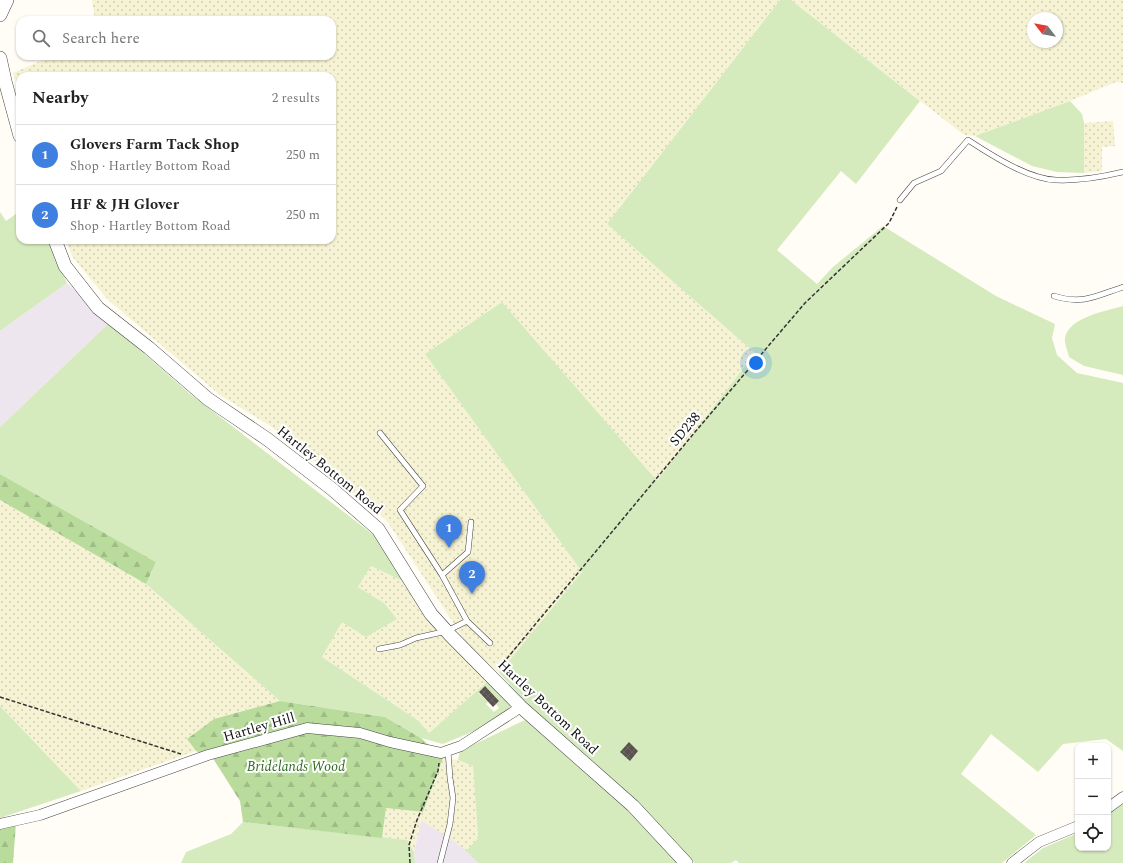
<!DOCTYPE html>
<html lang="en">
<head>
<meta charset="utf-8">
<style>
	:root { --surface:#fff; --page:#f2f2f2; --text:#222; --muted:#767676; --line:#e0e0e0; --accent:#ea580c }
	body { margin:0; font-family:Spectral,serif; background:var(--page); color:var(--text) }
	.controls { position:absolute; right:12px; bottom:12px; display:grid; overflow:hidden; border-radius:8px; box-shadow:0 1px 3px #0004 }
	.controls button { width:36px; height:36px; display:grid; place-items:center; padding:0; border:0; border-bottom:1px solid var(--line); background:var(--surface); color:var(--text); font:20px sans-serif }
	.compass { position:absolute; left:1027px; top:12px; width:36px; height:36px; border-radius:50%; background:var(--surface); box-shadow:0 1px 3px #0004; rotate:301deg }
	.you { position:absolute; left:756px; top:363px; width:14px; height:14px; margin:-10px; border:3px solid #fff; border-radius:50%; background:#1a73e8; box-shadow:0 0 0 6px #1a73e833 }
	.badge { display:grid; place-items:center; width:26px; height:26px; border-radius:50%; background:var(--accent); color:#fff; font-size:13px; font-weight:700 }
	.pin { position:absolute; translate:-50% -33px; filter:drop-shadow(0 1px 2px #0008) }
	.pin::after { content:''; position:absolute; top:21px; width:14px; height:12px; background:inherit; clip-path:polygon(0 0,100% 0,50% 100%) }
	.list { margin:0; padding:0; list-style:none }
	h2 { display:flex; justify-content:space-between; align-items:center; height:52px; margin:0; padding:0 16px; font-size:17px }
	h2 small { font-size:13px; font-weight:400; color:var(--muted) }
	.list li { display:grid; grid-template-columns:26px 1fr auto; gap:12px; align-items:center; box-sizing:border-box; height:60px; padding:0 16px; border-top:1px solid var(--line) }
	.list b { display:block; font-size:15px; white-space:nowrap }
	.list p { margin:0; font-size:13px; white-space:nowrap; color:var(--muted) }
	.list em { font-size:13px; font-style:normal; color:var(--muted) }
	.icon { flex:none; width:22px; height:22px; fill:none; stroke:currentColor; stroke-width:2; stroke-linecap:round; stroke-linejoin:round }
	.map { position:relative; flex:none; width:1123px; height:863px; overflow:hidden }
	.search { position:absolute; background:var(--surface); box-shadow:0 1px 3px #0004; left:16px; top:16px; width:320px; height:44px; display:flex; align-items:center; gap:10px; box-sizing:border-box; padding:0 14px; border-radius:12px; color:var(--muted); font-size:15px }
	.panel { position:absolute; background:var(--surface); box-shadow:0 1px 3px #0004; left:16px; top:72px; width:320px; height:172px; border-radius:12px }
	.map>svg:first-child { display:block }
	.industrial { fill:#eee6ef }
	.farmland { fill:url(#farmland-dots); fill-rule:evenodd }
	.grass { fill:#d5ebbd; fill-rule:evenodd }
	.forest { fill:url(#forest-firs) }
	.building { fill:url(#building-cross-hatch) }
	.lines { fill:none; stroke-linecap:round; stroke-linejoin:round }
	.service-casing { stroke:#444; stroke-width:6 }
	.minor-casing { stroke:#444; stroke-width:11 }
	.tertiary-casing { stroke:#444; stroke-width:14 }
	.path { stroke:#333; stroke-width:1.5; stroke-dasharray:4 2; stroke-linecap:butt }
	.service { stroke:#fff; stroke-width:5 }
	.minor { stroke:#fff; stroke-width:10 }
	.tertiary { stroke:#fff; stroke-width:13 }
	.labels { text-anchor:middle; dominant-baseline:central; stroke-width:4; stroke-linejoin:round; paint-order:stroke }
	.street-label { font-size:14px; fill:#111; stroke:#fff }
	.park-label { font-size:14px; font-style:italic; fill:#2f6b1f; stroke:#fff }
</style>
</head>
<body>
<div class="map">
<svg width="1123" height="863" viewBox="0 0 1123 863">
	<defs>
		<pattern id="farmland-dots" width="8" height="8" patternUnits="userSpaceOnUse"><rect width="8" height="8" fill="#f6f3d4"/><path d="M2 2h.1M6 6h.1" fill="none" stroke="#d2cfb5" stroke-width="1.8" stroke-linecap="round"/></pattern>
		<pattern id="forest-firs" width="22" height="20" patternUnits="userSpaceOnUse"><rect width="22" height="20" fill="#b9dc9c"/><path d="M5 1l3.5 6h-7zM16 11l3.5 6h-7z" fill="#9ebc85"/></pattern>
		<pattern id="building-cross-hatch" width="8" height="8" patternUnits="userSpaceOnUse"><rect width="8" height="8" fill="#5a524d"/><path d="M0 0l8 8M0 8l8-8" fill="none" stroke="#6d6662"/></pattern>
	</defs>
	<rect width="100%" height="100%" fill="#fffdf5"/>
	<path class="industrial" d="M67,283L109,323L0,427V331Z
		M421,820L456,841L478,863H415L414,852Z"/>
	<path class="farmland" d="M92,0H512L513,1L515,0H780L607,224L755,353L657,482L502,302L425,354L582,572L499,673L467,644L387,521L272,427L220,395L107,299L72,256L66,240H332V76H20V95L13,73L52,56H332V20H95Z
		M791,0H1123V83L1116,82L1070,101L975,136L964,135ZM1033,18H1057V42H1033Z
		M1113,121L1115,146L1102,147V171L1084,173V123Z
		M0,500L146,584L280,701L214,719L187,739L196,751L81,791L0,706Z
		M371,566L407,583L488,681L429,733L419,721L322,657L342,622L384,603L358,587Z
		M443,758L458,760L473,766L478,838L466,851L455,842L421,820L414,852L406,840L382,838L386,808L423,812Z"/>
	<path class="grass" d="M780,0H791L920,101L856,184L841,171L777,250L817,284L833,267L883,226L996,296L1055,324L1052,338L1057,355L1077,373L1123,383V751L1106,739L1063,744L1038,772L991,734L961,774L1036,835L1002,863H739L736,860L731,863H694L645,812L566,745L499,673L582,572L425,354L502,302L657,481L755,353L607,224Z
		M1070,101L1082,114L1084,123V173L1057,172L1032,166L975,136Z
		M20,211V240H48L67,283L0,331V212L6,221Z
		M1123,306V375L1084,366L1069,357C1068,352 1064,343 1065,338C1069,317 1106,311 1123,306Z
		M109,323L189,393L375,536L407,583L371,566L358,587L384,603L397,619L366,637L342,622L322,657L419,721L429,733L488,681L510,703V711L479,729L443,744L421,738L385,717L280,701L146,584L156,562L0,474V427ZM485,686L499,701L496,704L499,708L494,712L486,704L488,702L479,693Z
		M0,706L81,791L0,818Z
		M525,720L627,809L677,863H478L466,851L478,838L473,766L458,760L460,751Z
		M1123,802V863H1024L1043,848L1078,833V848H1108V813Z
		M243,822L407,840L414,852L415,863H181L186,852L231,834Z"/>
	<path class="forest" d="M0,474L156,562L146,584L0,500Z
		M280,701L385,717L421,738L443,758L423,812L386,808L382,838L243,822L240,801L214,760L196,751L187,739L214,719Z
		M16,823L13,863H0V828Z"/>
	<path class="building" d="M485,686L499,701L493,707L479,692Z
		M629,742L638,751L630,761L620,752Z"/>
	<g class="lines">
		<g class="service-casing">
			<path id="service" d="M900,200L914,183L941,171L968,140C991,155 1028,179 1056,180C1078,181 1102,177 1123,172
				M1054,296C1083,305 1096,296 1123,287
				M380,433L423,486L400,510L442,575L467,621L490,643
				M442,575L468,552L471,522
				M379,649L400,645L416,638L447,631L467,621
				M440,863L450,824L453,798L450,778L448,751"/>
		</g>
		<g class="minor-casing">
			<path id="minor" d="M1108,808L1123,797
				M0,824L40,815L208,755L307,728L360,733L390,742L441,753L461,746L521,707
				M1012,863L1039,842L1078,826"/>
		</g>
		<g class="tertiary-casing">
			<path id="tertiary" d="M0,15L7,0
				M0,58L5,81L20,136
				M55,240L65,266L98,308L149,348L208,399L267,439L332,489L378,529L431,614L450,635L521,707L633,806L686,863"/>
		</g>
		<path class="path" d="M499,668L695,432L805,303L889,223L897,207
			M0,697L181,754
			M410,863L409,845L417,820L438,771L439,763"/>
		<use href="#service" class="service"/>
		<use href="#minor" class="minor"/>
		<use href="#tertiary" class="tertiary"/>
	</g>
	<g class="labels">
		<g class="street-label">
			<text transform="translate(685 429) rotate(-50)">SD238</text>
			<text transform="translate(330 470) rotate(39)">Hartley Bottom Road</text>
			<text transform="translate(548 707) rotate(43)">Hartley Bottom Road</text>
			<text transform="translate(259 727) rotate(-16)">Hartley Hill</text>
		</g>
		<g class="park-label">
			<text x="296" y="766">Bridelands Wood</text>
		</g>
	</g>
</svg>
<div class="controls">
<button>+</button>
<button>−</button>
<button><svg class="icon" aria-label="locate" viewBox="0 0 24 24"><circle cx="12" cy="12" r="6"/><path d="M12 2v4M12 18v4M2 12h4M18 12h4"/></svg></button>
</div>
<svg class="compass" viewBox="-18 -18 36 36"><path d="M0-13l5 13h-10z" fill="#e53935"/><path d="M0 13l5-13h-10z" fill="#767676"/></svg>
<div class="you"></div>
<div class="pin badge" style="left:449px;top:548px;background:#3f7fe0">1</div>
<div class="pin badge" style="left:472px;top:594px;background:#3f7fe0">2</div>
<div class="search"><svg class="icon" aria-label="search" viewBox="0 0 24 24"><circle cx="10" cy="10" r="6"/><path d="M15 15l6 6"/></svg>Search here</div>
<section class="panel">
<h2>Nearby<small>2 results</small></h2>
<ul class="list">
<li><span class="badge" style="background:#3f7fe0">1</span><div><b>Glovers Farm Tack Shop</b><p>Shop · Hartley Bottom Road</p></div><em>250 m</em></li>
<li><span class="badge" style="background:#3f7fe0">2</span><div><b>HF &amp; JH Glover</b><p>Shop · Hartley Bottom Road</p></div><em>250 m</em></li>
</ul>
</section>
</div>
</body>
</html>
